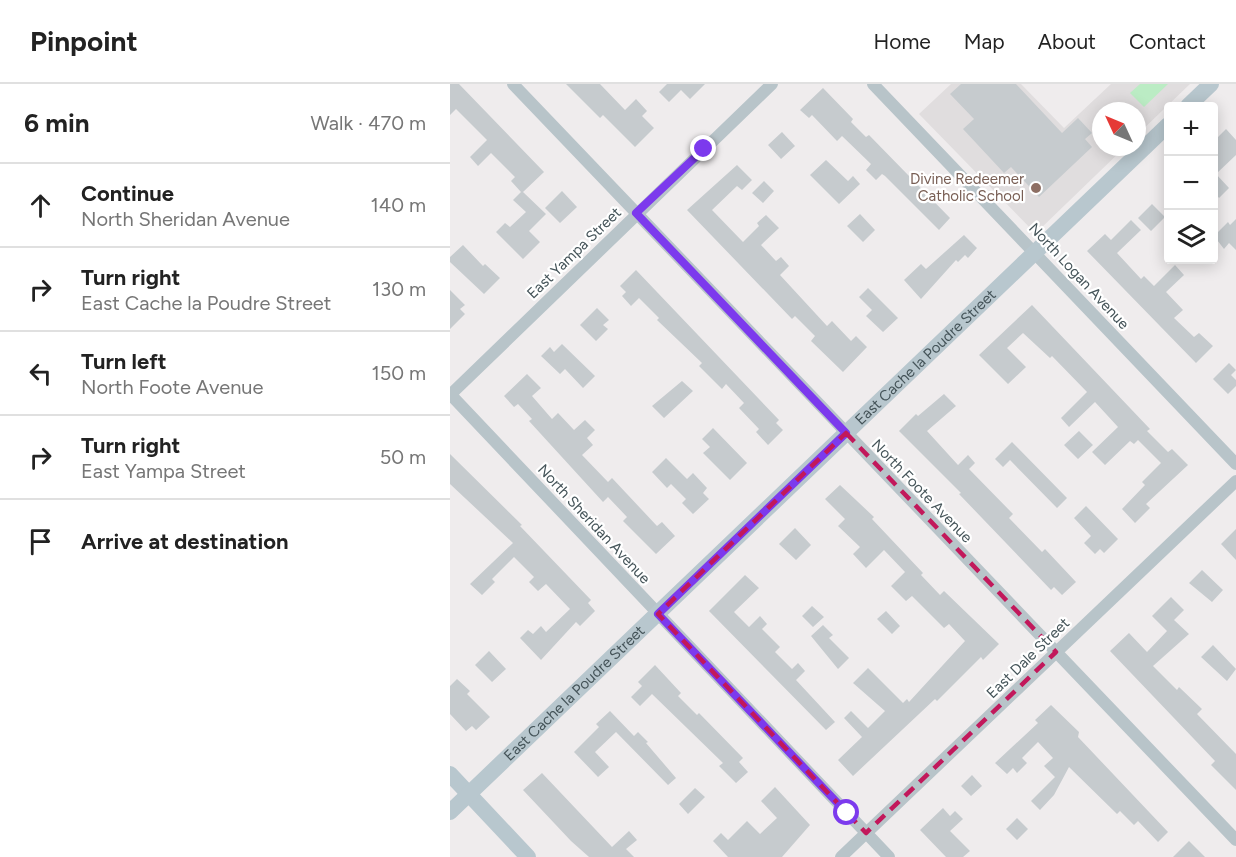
<!DOCTYPE html>
<html lang="en">
<head>
<meta charset="utf-8">
<style>
	:root { --surface:#fff; --page:#f2f2f2; --text:#222; --muted:#767676; --line:#e0e0e0 }
	body { margin:0; font-family:Figtree,sans-serif; background:var(--page); color:var(--text) }
	.controls { position:absolute; right:18px; top:18px; display:grid; overflow:hidden; border-radius:6px; box-shadow:0 3px 15px #0003 }
	.controls button { width:54px; height:54px; display:grid; place-items:center; padding:0; border:0; border-bottom:2px solid var(--line); background:var(--surface); color:var(--text); font:30px sans-serif }
	.compass { position:absolute; left:642px; top:18px; width:54px; height:54px; border-radius:50%; background:var(--surface); box-shadow:0 3px 15px #0003; rotate:314deg }
	.stop { position:absolute; width:18px; height:18px; margin:-14px; border:4px solid #7c3aed; border-radius:50%; background:#fff }
	.stop.end { background:#7c3aed; border-color:#fff; box-shadow:0 2px 6px #0008 }
	.list { margin:0; padding:0; list-style:none }
	h2 { display:flex; justify-content:space-between; align-items:center; height:78px; margin:0; padding:0 24px; font-size:26px }
	h2 small { font-size:20px; font-weight:400; color:var(--muted) }
	.list li { display:grid; grid-template-columns:39px 1fr auto; gap:18px; align-items:center; box-sizing:border-box; height:84px; padding:0 24px; border-top:2px solid var(--line) }
	.list b { display:block; font-size:22px; white-space:nowrap }
	.list p { margin:0; font-size:20px; white-space:nowrap; color:var(--muted) }
	.list em { font-size:20px; font-style:normal; color:var(--muted) }
	.icon { flex:none; width:33px; height:33px; fill:none; stroke:currentColor; stroke-width:2; stroke-linecap:round; stroke-linejoin:round }
	.map { position:relative; flex:none; width:786px; height:773px; overflow:hidden }
	header { display:flex; align-items:center; gap:36px; box-sizing:border-box; height:84px; padding:0 30px; background:var(--surface); border-bottom:2px solid var(--line) }
	header strong { font-size:28px }
	nav { display:flex; gap:33px; margin-inline-start:auto; font-size:21px }
	main { display:flex }
	aside { flex:1; background:var(--surface) }
	.map>svg:first-child { display:block }
	.education { fill:#e0ddde }
	.green { fill:#bbecc4 }
	.building { fill:#c6cbce }
	.lines { fill:none; stroke-linecap:round; stroke-linejoin:round }
	.street { stroke:#b8c4c9; stroke-width:12 }
	.secondary { stroke:#b8c7ce; stroke-width:16 }
	.route { stroke:#7c3aed; stroke-width:8 }
	.marked { fill:none; stroke:#c2185b; stroke-width:4.5; stroke-dasharray:12 8; stroke-linejoin:round }
	.education-dot { fill:#8d6e63; stroke:#fff; stroke-width:2 }
	.labels { text-anchor:middle; dominant-baseline:central; stroke-width:4.5; stroke-linejoin:round; paint-order:stroke }
	.education-label { font-size:15px; fill:#785e54; stroke:#fff; text-anchor:end }
	.street-label { font-size:15px; fill:#455459; stroke:#fff }
</style>
</head>
<body>
<header>
<strong>Pinpoint</strong>
<nav><a>Home</a><a>Map</a><a>About</a><a>Contact</a></nav>
</header>
<main>
<aside>
<h2>6 min<small>Walk · 470 m</small></h2>
<ul class="list">
<li><svg class="icon" aria-label="ahead" viewBox="0 0 24 24"><path d="M12 20V5M6 11l6-6 6 6"/></svg><div><b>Continue</b><p>North Sheridan Avenue</p></div><em>140 m</em></li>
<li><svg class="icon" aria-label="right" viewBox="0 0 24 24"><path d="M7 20v-9h11M14 6l5 5-5 5"/></svg><div><b>Turn right</b><p>East Cache la Poudre Street</p></div><em>130 m</em></li>
<li><svg class="icon" aria-label="left" viewBox="0 0 24 24"><path d="M17 20v-9H6M10 6l-5 5 5 5"/></svg><div><b>Turn left</b><p>North Foote Avenue</p></div><em>150 m</em></li>
<li><svg class="icon" aria-label="right" viewBox="0 0 24 24"><path d="M7 20v-9h11M14 6l5 5-5 5"/></svg><div><b>Turn right</b><p>East Yampa Street</p></div><em>50 m</em></li>
<li><svg class="icon" aria-label="arrive" viewBox="0 0 24 24"><path d="M6 21V4h12l-3 4 3 4H6"/></svg><div><b>Arrive at destination</b></div></li>
</ul>
</aside>
<div class="map">
<svg width="786" height="773" viewBox="0 0 786 773">
	<rect width="100%" height="100%" fill="#efeced"/>
	<path class="education" d="M501,0H571L614,44L661,0H740L687,51V27H651V63H675L588,147H583L469,30Z"/>
	<path class="green" d="M690,0H718L694,23L680,9Z"/>
	<path class="building" d="M0,0H9L94,88L73,108L96,130L79,147L90,158L73,175L46,148L55,139L60,143L76,128L63,116L71,108L61,97L65,93L41,69L28,82L20,73L37,56L6,25L0,31Z
		M116,0H150L175,26L186,15L197,27L192,32L204,44L185,63L153,31L150,34Z
		M217,0H255L240,15L231,6L219,18L209,8Z
		M511,0H566L612,49L628,34L642,49L635,55L642,63L589,113L561,83L554,89L513,45L524,35L500,10Z
		M373,4L403,35L401,38L416,53L419,51L500,134L489,146L435,92L432,90L426,96L416,86L421,80L392,52L387,57L362,31L359,34L350,26Z
		M776,45L786,56V71L766,90L779,104L769,114L764,108V57Z
		M332,48L345,62L331,75L318,61Z
		M376,76L398,97L403,92L410,100L389,120L360,91Z
		M287,81L302,96L292,106L287,102L262,126L293,158L309,142L307,139L316,131L329,144L311,161L326,177L331,173L339,182L330,191L377,242L382,237L401,257L406,252L417,263L393,288L361,257L365,252L345,232L342,235L237,126Z
		M314,97L324,107L313,119L302,109Z
		M112,107L127,123L110,139L95,124Z
		M702,120L715,133L701,147L688,134Z
		M410,130L425,146L413,158L397,142Z
		M786,135V166L779,159L774,165L764,152L778,138L780,141Z
		M681,136L691,146L667,169L691,195L694,192L704,202L725,181L734,191L716,208L733,226L724,234L744,253L749,249L763,262L746,279L637,167L655,150L661,156Z
		M514,151L527,164L518,174L515,171L508,178L506,176L471,215L454,196L471,180L476,185Z
		M13,161L33,182L35,180L50,194L34,210L0,178V173Z
		M186,186L329,336L326,339L333,346L318,361L306,348L309,345L289,324L294,319L276,300L272,305L249,282L252,279L207,236L209,234L189,214L181,222L172,212L176,208L170,202Z
		M418,204L448,234L433,248L416,232L422,226L409,213Z
		M0,206L15,221L10,225L15,230L0,245Z
		M582,221L700,345L697,347L718,368L722,365L738,381L696,420L700,424L685,439L672,425L695,401L692,398L711,379L688,356L684,360L680,357L655,381L642,368L668,343L645,318L619,343L611,334L637,308L602,272L600,274L573,249L557,264L576,283L558,300L529,271Z
		M147,224L159,236L153,241L158,245L146,257L130,241Z
		M112,260L145,292L133,304L115,285L110,290L91,272L100,263L104,268Z
		M779,279L786,286L781,291L786,296V302L778,310L763,295Z
		M77,290L91,304L82,312L102,335L108,329L124,346L135,336L145,346L137,354L143,361L132,371L158,398L162,394L207,442L212,438L225,452L206,470L173,437L177,433L158,413L153,418L79,337L82,335L68,320L64,323L54,312Z
		M232,297L243,307L214,334L202,322Z
		M494,310L506,322L477,347L508,381L518,371L525,379L519,385L563,430L559,434L592,468L595,465L626,498L612,511L604,503L601,506L509,410L511,409L449,347L466,330L468,332Z
		M263,344L297,379L280,396L253,369L260,363L252,355Z
		M629,347L643,361L628,375L614,361Z
		M562,358L617,414L607,424L560,376L553,383L545,375Z
		M0,370L72,441L70,442L141,516L138,519L145,527L130,542L126,538L91,576L70,554L78,546L83,550L91,542L96,548L120,525L96,500L88,507L79,498L84,493L64,473L42,495L45,498L32,511L20,500L63,459L0,400Z
		M216,374L237,395L243,389L257,404L253,409L259,415L243,430L232,419L236,415L221,400L217,404L202,388Z
		M390,401L424,433L422,435L473,489L471,491L490,511L494,507L549,560L533,576L531,573L487,617L485,615L403,692L388,676L412,653L394,634L401,627L418,644L435,627L403,599L418,584L453,619L457,615L459,618L515,557L499,540L494,544L462,512L456,517L441,502L455,488L434,466L416,484L403,470L410,463L388,442L395,435L375,415Z
		M636,422L668,455L654,469L650,465L645,470L634,459L641,452L624,434Z
		M345,444L361,461L346,476L329,460Z
		M786,445V476L771,460Z
		M752,486L773,506L762,518L739,499Z
		M295,491L309,504L284,528L299,543L310,532L317,540L312,545L330,563L325,568L342,585L348,579L355,587L346,596L385,638L376,646L259,527Z
		M721,513L734,526L724,536L739,550L703,582L727,606L729,603L752,625L747,630L786,670V706L761,681L765,677L660,567L679,549L697,568L717,547L702,532Z
		M362,522L374,533L363,543L352,532Z
		M436,527L450,542L442,550L427,535Z
		M373,541L383,551L379,554L399,574L388,585L361,552Z
		M763,561L786,585L777,597L751,573Z
		M39,567L56,585L42,598L25,581Z
		M205,581L231,609L228,612L247,631L249,629L293,674L289,678L298,688L286,699L269,682L273,679L202,610L190,622L181,613L192,602L188,598Z
		M7,595L20,607L17,610L40,633L26,646L22,642L16,647L0,630V602Z
		M601,621L629,648L628,653L718,748L708,758L688,737L684,741L670,727L667,730L619,683L604,711L590,726L581,717L605,693L594,682L603,674L588,658L572,674L577,679L567,689L563,684L557,690L545,679L588,639L585,636Z
		M160,627L184,652L188,648L198,658L196,659L226,694L218,701L166,648L145,668L159,683L148,693L124,668L149,643L146,640Z
		M92,689L162,763L179,747L187,756L176,765L184,773H139L121,757L73,706Z
		M522,691L532,702L521,712L511,702Z
		M325,703L360,741L332,773H278L263,757L271,749L278,756L297,737L310,750L327,734L311,717Z
		M245,704L255,713L238,730L229,720Z
		M493,724L500,732L505,727L513,735L500,747L520,767L513,773H496L470,746Z
		M567,734L578,745L567,756L556,745Z
		M739,757L755,773H723Z"/>
	<g class="lines">
		<path class="street" d="M63,0L786,756
			M423,0L786,380
			M0,310L439,773
			M0,311L322,0
			M391,773L786,397"/>
		<g class="secondary">
			<path d="M738,22L761,0"/>
			<path d="M0,690L78,773"/>
			<path id="s1" d="M0,728L718,41"/>
		</g>
	</g>
	<g class="lines">
		<path class="route" d="M254,65L186,129L396,349L208,530L397,729"/>
	</g>
	<path class="marked" d="M396,349L606,568L416,749L208,530Z"/>
	<circle class="education-dot" cx="586" cy="104" r="6"/>
	<g class="labels">
		<g class="education-label">
			<text x="574" y="95">Divine Redeemer<tspan x="574" dy="17">Catholic School</tspan></text>
		</g>
		<g class="street-label">
			<text transform="translate(124 169) rotate(-44)">East Yampa Street</text>
			<text transform="translate(629 192) rotate(47)">North Logan Avenue</text>
			<text stroke="none"><textPath href="#s1" startOffset="658">East Cache la Poudre Street</textPath></text>
			<text transform="translate(472 407) rotate(46)">North Foote Avenue</text>
			<text transform="translate(144 440) rotate(47)">North Sheridan Avenue</text>
			<text transform="translate(578 574) rotate(-44)">East Dale Street</text>
			<text stroke="none"><textPath href="#s1" startOffset="172">East Cache la Poudre Street</textPath></text>
		</g>
	</g>
</svg>
<div class="controls">
<button>+</button>
<button>−</button>
<button><svg class="icon" aria-label="layers" viewBox="0 0 24 24"><path d="M12 4l9 5-9 5-9-5zM3 14l9 5 9-5"/></svg></button>
</div>
<svg class="compass" viewBox="-18 -18 36 36"><path d="M0-13l5 13h-10z" fill="#e53935"/><path d="M0 13l5-13h-10z" fill="#767676"/></svg>
<div class="stop" style="left:397px;top:729px"></div>
<div class="stop end" style="left:254px;top:65px"></div>
</div>
</main>
</body>
</html>
